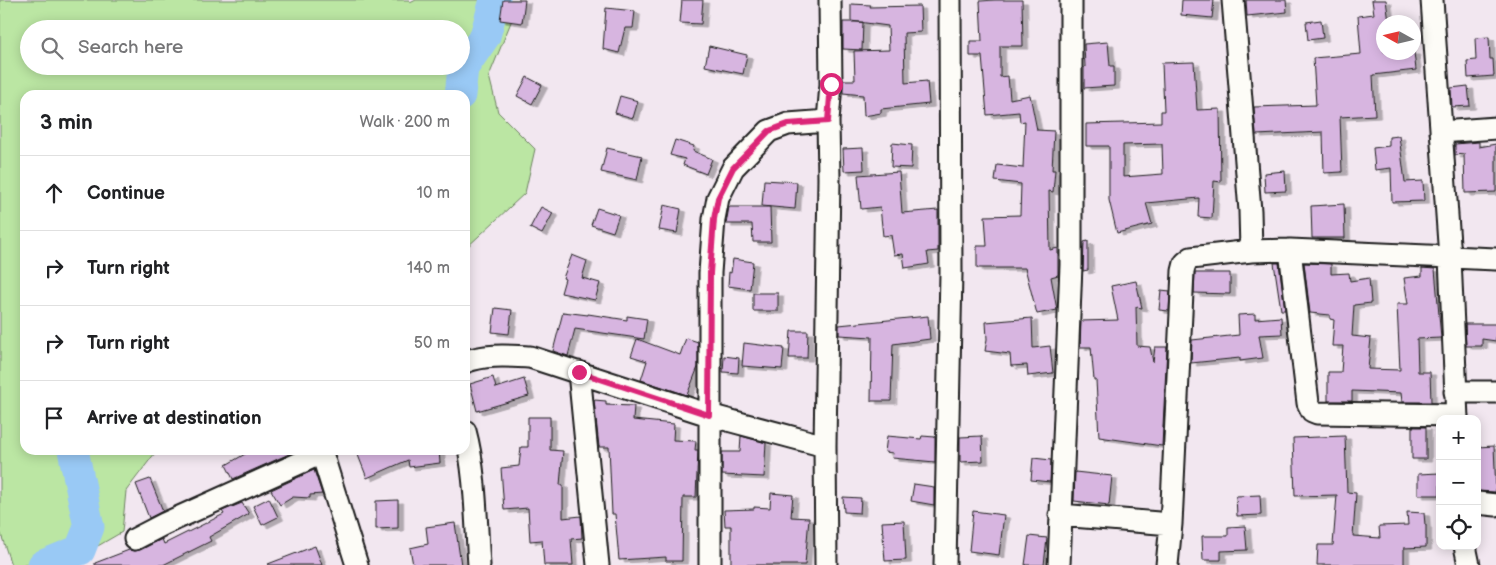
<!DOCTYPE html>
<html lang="en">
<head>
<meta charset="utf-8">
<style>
	:root { --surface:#fff; --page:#f6f6f6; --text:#202124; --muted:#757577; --line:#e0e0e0 }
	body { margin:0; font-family:"Balsamiq Sans",sans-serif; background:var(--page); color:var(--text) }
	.controls { position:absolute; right:15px; bottom:15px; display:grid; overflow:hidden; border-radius:10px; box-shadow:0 2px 12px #0003 }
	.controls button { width:45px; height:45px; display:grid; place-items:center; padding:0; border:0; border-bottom:1px solid var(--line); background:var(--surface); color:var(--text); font:25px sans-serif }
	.compass { position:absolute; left:1376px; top:15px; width:45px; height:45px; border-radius:50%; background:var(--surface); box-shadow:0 2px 12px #0003; rotate:278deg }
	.stop { position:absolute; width:15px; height:15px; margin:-11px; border:4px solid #db2777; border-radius:50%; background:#fff }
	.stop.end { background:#db2777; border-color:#fff; box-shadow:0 1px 5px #0008 }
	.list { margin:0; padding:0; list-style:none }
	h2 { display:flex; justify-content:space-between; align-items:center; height:65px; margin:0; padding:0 20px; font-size:21px }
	h2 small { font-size:16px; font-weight:400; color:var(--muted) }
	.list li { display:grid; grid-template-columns:32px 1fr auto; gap:15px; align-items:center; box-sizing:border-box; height:75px; padding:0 20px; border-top:1px solid var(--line) }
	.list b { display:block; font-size:19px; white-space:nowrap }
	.list em { font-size:16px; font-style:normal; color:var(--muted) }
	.icon { flex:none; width:28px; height:28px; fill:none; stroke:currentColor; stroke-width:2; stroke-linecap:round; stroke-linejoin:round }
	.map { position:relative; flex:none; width:1496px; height:565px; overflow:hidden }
	.search { position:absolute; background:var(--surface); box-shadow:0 2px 12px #0003; left:20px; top:20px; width:450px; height:55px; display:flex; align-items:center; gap:12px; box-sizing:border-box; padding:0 18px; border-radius:28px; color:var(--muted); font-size:19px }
	.panel { position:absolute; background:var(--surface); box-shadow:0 2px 12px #0003; left:20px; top:90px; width:450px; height:365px; border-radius:15px }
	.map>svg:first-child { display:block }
	.green { fill:#bbe6a3; stroke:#6c8160; fill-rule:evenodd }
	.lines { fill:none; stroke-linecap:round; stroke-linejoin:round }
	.river { stroke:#99c9f5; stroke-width:31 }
	.building { fill:#d7b5e0; stroke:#1c1c1c; fill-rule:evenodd; filter:url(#shadow) }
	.minor-casing { stroke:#1c1c1c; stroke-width:25 }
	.minor { stroke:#fdfcf7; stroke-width:21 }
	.route { stroke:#db2777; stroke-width:6 }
</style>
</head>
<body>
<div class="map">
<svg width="1496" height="565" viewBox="0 0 1496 565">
	<defs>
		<filter id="shadow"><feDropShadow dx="5.5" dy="3" stdDeviation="0" flood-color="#0004"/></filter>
	</defs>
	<rect width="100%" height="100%" fill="#f2e7f0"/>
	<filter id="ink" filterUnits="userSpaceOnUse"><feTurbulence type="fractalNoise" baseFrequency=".02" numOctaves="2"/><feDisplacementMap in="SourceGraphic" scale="10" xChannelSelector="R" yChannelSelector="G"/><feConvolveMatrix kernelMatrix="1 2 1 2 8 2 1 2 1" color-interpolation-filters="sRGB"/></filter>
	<g filter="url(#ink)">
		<path class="green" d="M0,0H409L410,3L416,0H520L489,76L498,112L535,149L525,193L465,249V95H25V450H161L155,453L126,491L122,532L65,565H11L0,531ZM29,29H461V66H29Z"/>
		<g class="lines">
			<path class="river" d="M460,95L463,68L485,36L495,0
				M43,565L80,550L89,527L73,450"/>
		</g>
		<path class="building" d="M503,0H525L522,23L500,20Z
			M682,0H703L701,24L680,23Z
			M995,0H1022L1023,46H1000V77L1008,76L1010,99L1030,95L1037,130L1054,131L1052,170H1055L1053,192L1049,191L1050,250L1058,248V275L1051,277L1057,310L1037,314L1025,268H977V246H987L985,216L1020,215L1021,184L995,181L997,165L1023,168L1025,121L1020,122L1019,112L987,115L982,56H970V41H982L980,1Z
			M1182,0H1214L1212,18L1181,15Z
			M1246,0H1286L1287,12L1247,16Z
			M1372,0H1386L1389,22H1384V52H1414L1416,70L1373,75L1375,115L1340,117L1342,172L1324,173L1323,132L1256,135L1254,107L1316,105L1313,58L1361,54L1358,16L1374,14Z
			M851,4L871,5L870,7L920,6L921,32L904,33L905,83L927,81L929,104L881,109V113L864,116L863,95L843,93V80H855L854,51L889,50L888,26L851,21Z
			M606,8L635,11L633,28H625L619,53L603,49Z
			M1321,20L1323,38L1308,40L1306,22Z
			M843,22H863L862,50L843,49Z
			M1489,37L1490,59H1493L1494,76L1468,78L1467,61L1476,60L1475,38Z
			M1108,42L1110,66H1114V86L1084,88V67H1085L1084,44Z
			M709,46L747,55L743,74L705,66Z
			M1194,62L1197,110L1220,109L1221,182L1214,181L1212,218L1198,217L1199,198L1146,203L1152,224L1117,233L1109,200V146H1086V124L1161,122V111H1164L1162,63ZM1162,144L1163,174L1123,177V145Z
			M527,77L542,85L532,104L517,96Z
			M1468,86L1470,106L1452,107L1451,88Z
			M620,96L638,101L633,118L615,113Z
			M1399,136L1405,182L1423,181L1424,201L1392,202L1391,168L1375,170L1373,148L1389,146V137Z
			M675,140L694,146L693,151L712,159L706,174L683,165L685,159L670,155Z
			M1479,142V147L1496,144V192L1465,193L1464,154L1455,155V144Z
			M892,143L912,145L911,168L891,167Z
			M607,148L642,156L637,180L601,172Z
			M863,148L864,170L844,171L843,149Z
			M1285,171L1286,191L1265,192L1264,173Z
			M899,172L902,213L938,210V251L927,252L929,264L905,268L903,254L894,255L891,235L883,236L880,207L861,209L858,175Z
			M764,180L797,182L795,209L762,206Z
			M1344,204L1345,238H1312L1311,206Z
			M664,205L681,209L677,233L659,230Z
			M541,207L553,213L542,234L530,228Z
			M729,207H770L771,242H753L752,224H726Z
			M597,208L619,215L613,232L591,225Z
			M1088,241V270L1083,271L1084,242Z
			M572,255L587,261L582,278L600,283L595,300L561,293L565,279L563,278Z
			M733,259L753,262L750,289L728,286L729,272L731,273Z
			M1274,263H1279L1285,310H1281Z
			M1304,263L1331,264V274L1349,273L1350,281L1369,278L1371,303L1354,305L1352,336L1371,338L1368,369L1400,370L1397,304H1408L1404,278L1422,276V268L1435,269L1441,338L1417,339L1418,372H1430L1431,402H1402L1401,393L1352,391V401H1328V372H1341L1343,346H1332L1334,320L1330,319V315L1310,313Z
			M1195,273H1230V294L1194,293Z
			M1136,281L1142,308L1136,307L1137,346L1150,347L1153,362L1155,347H1167L1162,446L1099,437L1096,380H1094L1091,347H1080L1081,321L1118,320L1111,286Z
			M1161,290L1170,291L1169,311L1159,310Z
			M753,293H778V311H753Z
			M495,308L512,310L509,334L492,332Z
			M563,312L588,315V314L627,320V316L647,319L644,339L575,329L568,356L553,351Z
			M1255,314V319L1281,317L1282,334L1259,335L1263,358L1240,361V358L1191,363L1192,340L1239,335L1238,315Z
			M928,316L930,339L893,344L891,401H871L872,337L839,335V325Z
			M1032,318L1033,348L1050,346L1053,373L1028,376L1027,365L1011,366L1010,354L985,351L987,339L986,322Z
			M1465,324H1496V341L1482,339V346H1466Z
			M791,331H808L807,358H789Z
			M686,338L698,342V367L687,395L641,380L647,361L631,356L637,339L680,355Z
			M744,343L784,348L782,369L742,366Z
			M724,356L739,358L738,373L723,372Z
			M493,377L496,388L524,379L529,396L477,411L470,384Z
			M594,400L606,401V405L634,406L633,420L674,424L673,440L696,441L695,450H698L696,497H683L682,561H666V557L619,560L615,514H612L609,447H599Z
			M528,417H550V450L563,451L560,485H563V518L581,516L582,538L571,539L573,565H544L542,540L530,541L528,508L504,510L501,468L519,466L521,447H528Z
			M1412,427H1426V459H1412Z
			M741,436L766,443L764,477L722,475V452H740Z
			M887,436L921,439L922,436L935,437V462L892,458L893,453L885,452Z
			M982,436L983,461L960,462V437Z
			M1345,436L1347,492L1356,493L1353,536L1380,538L1379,526L1408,525L1407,512L1424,513L1425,525H1426V547L1404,548V565H1317L1318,545H1333L1337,495L1295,496L1293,438Z
			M1494,446L1496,492L1477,491V447Z
			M252,450H298L233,479L226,465Z
			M356,450H439L440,463L409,467L408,460L367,478Z
			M1033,458L1051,460L1050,482L1031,480Z
			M314,470L322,494L310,495V498L293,497L280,505L271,490Z
			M1075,472L1112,476L1109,505L1074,501Z
			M1440,473V495H1418V474Z
			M150,479L163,511L149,518L136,484Z
			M914,484L934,487V505L911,501Z
			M771,493L793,495L791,517L809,518L805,565H731V526H725L724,510L754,509V507L770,508Z
			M1260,495L1261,515L1237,516L1236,496Z
			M843,497L861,498L860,513L844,512Z
			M269,498L278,517L262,525L253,506Z
			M398,500V528L376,529V501Z
			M242,503L249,514L209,537L211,541L163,565H95V563L129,550L135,551L140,550L162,539L164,544L224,514L222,511Z
			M973,511L1004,515L999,555L969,551Z
			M904,521L906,560L885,561L882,522Z
			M455,523L461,565H413L410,548L428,544L426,527Z
			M1245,526L1247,550L1221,551V560H1203L1202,536H1228V527Z
			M1029,536L1047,538L1044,565H1025Z
			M315,546L322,565H269L268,564Z"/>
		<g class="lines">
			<g class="minor-casing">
				<path id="minor" d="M1432,0L1450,258L1457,419
					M1441,132L1496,128
					M1290,250L1308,403L1312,411L1317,413L1457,415
					M1251,251L1290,250L1496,259
					M465,362C484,354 509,356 530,357L709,415L825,446
					M579,372L598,565
					M1455,392H1496
					M465,431C476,471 476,523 479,565
					M321,450L357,565
					M1477,503L1496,505
					M1060,515L1171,524
					M135,539L164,524L322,453
					M1465,546L1469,565
					M710,565V273L714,219L718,198L733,168L769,131L788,124L828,121
					M826,565L825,446L829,178L828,121L831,84L830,0
					M945,565L951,273L950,0
					M1059,565L1071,265V0
					M1167,565L1171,524L1183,271L1185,263L1191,258L1251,251L1250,211L1233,0"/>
			</g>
			<use href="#minor" class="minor"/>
		</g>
	</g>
	<g class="lines" filter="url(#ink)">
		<path class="route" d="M579,372L709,415L710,273L714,219L718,198L733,168L769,131L788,124L828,121L831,84"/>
	</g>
</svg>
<div class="controls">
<button>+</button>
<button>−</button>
<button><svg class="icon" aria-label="locate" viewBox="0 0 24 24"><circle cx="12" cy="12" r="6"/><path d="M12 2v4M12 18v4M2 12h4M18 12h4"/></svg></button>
</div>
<svg class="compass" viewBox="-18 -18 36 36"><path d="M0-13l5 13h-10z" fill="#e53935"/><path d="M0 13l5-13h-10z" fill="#757577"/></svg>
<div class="stop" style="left:831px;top:84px"></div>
<div class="stop end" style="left:579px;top:372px"></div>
<div class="search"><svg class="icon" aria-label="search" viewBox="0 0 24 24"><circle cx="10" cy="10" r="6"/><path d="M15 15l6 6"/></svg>Search here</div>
<section class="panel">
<h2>3 min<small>Walk · 200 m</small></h2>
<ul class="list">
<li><svg class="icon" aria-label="ahead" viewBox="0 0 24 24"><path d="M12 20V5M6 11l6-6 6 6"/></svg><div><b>Continue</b></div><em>10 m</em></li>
<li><svg class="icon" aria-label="right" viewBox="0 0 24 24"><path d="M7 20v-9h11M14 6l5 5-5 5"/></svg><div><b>Turn right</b></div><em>140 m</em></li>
<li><svg class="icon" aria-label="right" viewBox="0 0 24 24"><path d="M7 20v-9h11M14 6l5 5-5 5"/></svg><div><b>Turn right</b></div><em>50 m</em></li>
<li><svg class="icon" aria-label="arrive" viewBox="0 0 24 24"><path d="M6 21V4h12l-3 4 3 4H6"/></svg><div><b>Arrive at destination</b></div></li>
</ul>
</section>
</div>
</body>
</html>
